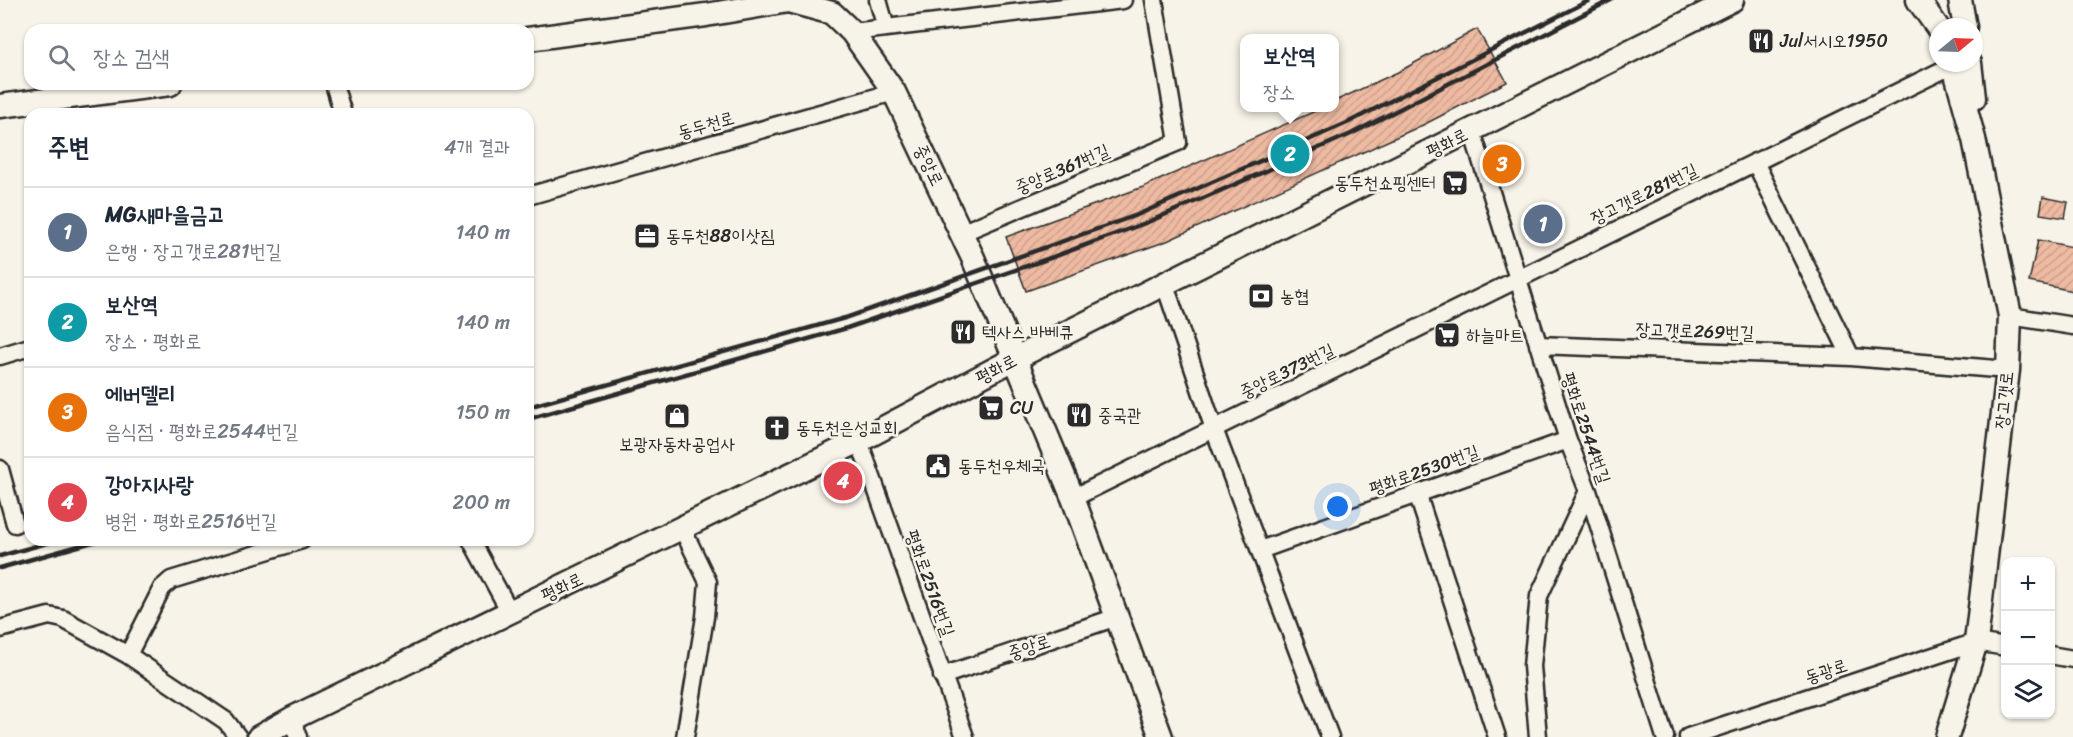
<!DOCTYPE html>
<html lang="ko">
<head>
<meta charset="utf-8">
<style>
	:root { --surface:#fff; --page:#f2f2f3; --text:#1f2937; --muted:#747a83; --line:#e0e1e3; --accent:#2b2b2b }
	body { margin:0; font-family:Sriracha,"Poor Story",sans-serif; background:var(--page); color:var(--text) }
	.controls { position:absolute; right:18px; bottom:18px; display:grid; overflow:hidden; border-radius:12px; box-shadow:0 2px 4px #0004 }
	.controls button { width:54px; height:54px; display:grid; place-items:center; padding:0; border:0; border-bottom:2px solid var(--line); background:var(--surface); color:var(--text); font:30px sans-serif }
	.compass { position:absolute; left:1929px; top:18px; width:54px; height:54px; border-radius:50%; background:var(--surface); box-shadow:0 2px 4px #0004; rotate:71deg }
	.you { position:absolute; left:1338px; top:507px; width:21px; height:21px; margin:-15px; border:4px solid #fff; border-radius:50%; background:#1a73e8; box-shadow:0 0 0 9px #1a73e833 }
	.badge { display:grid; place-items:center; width:39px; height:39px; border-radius:50%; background:var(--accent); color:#fff; font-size:20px; font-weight:700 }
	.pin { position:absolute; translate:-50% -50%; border:3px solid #fff; box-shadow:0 2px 6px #0006 }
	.popup { position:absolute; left:1240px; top:34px; width:99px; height:78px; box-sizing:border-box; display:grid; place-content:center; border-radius:12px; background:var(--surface); filter:drop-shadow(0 2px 4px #0005); font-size:20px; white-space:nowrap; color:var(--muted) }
	.popup b { font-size:22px; color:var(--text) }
	.popup::after { content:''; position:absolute; left:50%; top:100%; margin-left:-12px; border:12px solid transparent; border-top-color:var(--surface) }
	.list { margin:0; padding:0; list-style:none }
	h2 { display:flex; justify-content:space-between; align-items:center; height:78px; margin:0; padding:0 24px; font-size:26px }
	h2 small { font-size:20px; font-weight:400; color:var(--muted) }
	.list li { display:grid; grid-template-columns:39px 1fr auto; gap:18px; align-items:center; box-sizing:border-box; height:90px; padding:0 24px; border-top:2px solid var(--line) }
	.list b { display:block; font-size:22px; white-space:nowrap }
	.list p { margin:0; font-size:20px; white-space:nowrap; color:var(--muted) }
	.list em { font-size:20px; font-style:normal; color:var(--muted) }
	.icon { flex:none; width:33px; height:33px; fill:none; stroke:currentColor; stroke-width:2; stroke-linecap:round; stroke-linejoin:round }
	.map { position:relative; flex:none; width:2073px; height:737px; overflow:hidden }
	.search { position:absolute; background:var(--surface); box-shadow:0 2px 4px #0004; left:24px; top:24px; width:510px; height:66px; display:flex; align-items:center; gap:15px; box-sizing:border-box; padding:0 21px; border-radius:18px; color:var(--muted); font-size:22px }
	.panel { position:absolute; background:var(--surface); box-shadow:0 2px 4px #0004; left:24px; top:108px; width:510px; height:438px; border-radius:18px }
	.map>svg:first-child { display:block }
	.building { fill:url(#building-hatch); stroke:#2b2b2b; stroke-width:1.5 }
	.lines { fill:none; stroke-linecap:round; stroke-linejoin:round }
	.street-casing { stroke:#2b2b2b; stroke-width:21 }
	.secondary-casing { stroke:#2b2b2b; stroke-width:27 }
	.street { stroke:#f7f3e8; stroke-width:16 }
	.secondary { stroke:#f7f3e8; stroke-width:22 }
	.rail { stroke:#2b2b2b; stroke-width:4.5 }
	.labels { text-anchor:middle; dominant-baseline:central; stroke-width:5; stroke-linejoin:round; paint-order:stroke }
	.poi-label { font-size:18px; fill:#2b2b2b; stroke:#f7f3e8; text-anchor:start }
	.street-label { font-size:18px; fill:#2b2b2b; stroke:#f7f3e8 }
</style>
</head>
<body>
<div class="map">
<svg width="2073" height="737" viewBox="0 0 2073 737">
	<defs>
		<pattern id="building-hatch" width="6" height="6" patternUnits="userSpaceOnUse" patternTransform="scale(1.5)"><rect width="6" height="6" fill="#eebaa1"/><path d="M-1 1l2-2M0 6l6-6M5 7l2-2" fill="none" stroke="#cca08b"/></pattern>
	</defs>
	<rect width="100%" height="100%" fill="#f7f3e8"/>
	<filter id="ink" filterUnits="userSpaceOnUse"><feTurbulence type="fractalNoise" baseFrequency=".0167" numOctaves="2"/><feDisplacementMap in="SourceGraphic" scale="12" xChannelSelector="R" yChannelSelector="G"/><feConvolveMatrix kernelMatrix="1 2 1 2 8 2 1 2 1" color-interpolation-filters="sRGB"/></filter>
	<g filter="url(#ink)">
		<path class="building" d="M1477,29L1507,82L1425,124L1167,241L1026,291L1006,237L1143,187L1322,108H1335V101L1398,72Z
			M2043,197L2068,202L2065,218L2040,214Z
			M2038,240L2073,247V291L2029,282Z"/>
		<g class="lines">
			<g class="street-casing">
				<path id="street" d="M878,0L886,28
					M852,32L1123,0
					M334,84L343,114
					M1472,131L1568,440L1588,491L1665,737
					M1755,162L1851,357
					M528,196L894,92
					M961,233L1178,142L1154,0
					M1165,285L1214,429L1330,737
					M2010,316L2073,326
					M1538,345L1851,357L2008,370
					M0,356L30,347
					M859,441L965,737
					M0,469L15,524
					M1417,493L1497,737
					M1073,498L1953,65
					M682,528L708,582L705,617L685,737
					M471,540L510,612
					M1260,550L1568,440
					M0,629L49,616L63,619L128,655L226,721L238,737
					M128,655L162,588L171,580L302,540
					M2050,655L2073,659
					M942,676L1117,617
					M291,719L298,737
					M1538,737L1532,666L1539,596L1588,491
					M1688,737L1976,642L2006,647"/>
			</g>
			<g class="secondary-casing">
				<path id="secondary" d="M1918,0L1938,28
					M1960,0L1965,27
					M528,39L706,15L788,1L832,13L852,32L894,92L973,258L1073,498L1161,737
					M1970,63L1974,98
					M0,106L170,84
					M259,737L291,719L859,441L1016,358L1732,0
					M1947,737L1976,642L2008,370L2010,316L1974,139L1953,63"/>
			</g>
			<use href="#street" class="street"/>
			<use href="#secondary" class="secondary"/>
			<path class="rail" d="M528,407L845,318L1137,215L1347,123L1590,0
				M528,419L847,328L1053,257L1148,222L1351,134L1611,0
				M0,556L58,540
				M0,568L100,540"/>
		</g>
	</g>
	<defs>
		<g id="restaurant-square" transform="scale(1.35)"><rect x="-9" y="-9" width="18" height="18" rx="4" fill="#2b2b2b" stroke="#f7f3e8"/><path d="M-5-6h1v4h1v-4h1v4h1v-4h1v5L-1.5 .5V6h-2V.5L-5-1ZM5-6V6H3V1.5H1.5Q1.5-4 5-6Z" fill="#fff"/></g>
		<g id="supermarket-square" transform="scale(1.35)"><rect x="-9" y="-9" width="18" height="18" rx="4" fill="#2b2b2b" stroke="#f7f3e8"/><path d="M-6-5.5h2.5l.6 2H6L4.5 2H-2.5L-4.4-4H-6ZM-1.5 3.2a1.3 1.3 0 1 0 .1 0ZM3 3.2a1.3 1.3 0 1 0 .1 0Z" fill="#fff"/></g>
		<g id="office-square" transform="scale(1.35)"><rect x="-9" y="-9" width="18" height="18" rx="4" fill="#2b2b2b" stroke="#f7f3e8"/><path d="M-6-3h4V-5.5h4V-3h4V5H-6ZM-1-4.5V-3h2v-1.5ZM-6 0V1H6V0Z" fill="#fff"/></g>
		<g id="bank-square" transform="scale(1.35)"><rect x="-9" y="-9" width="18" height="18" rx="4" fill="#2b2b2b" stroke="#f7f3e8"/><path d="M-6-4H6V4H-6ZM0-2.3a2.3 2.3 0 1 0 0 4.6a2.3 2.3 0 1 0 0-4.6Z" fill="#fff"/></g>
		<g id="shop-square" transform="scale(1.35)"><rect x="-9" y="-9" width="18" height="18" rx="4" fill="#2b2b2b" stroke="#f7f3e8"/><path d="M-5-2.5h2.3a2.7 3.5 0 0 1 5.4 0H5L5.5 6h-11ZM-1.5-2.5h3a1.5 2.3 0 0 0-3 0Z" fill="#fff"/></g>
		<g id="church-square" transform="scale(1.35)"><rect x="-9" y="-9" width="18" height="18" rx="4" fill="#2b2b2b" stroke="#f7f3e8"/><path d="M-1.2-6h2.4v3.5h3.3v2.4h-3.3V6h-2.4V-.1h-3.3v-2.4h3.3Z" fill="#fff"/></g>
		<g id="civic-square" transform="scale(1.35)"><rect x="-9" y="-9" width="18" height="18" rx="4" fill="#2b2b2b" stroke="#f7f3e8"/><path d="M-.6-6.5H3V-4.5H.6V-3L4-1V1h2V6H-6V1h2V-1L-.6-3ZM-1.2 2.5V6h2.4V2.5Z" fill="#fff"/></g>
	</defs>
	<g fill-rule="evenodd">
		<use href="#restaurant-square" x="1761" y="41"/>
		<use href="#supermarket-square" x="1455" y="183"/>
		<use href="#office-square" x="647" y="236"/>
		<use href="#bank-square" x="1261" y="296"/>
		<use href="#restaurant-square" x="963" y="332"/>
		<use href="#supermarket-square" x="1447" y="335"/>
		<use href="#supermarket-square" x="991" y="408"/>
		<use href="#restaurant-square" x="1079" y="415"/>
		<use href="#shop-square" x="677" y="416"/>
		<use href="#church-square" x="777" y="428"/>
		<use href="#civic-square" x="938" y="466"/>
	</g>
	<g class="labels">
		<g class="poi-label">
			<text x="1780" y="41">Jul서시오1950</text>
			<text x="1436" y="183" text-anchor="end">동두천쇼핑센터</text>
			<text x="666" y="236">동두천88이삿짐</text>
			<text x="1280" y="296">농협</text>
			<text x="982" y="332">텍사스 바베큐</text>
			<text x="1466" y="335">하늘마트</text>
			<text x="1010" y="408">CU</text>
			<text x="1098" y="415">중국관</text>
			<text x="796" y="428">동두천은성교회</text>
			<text x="677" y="444" text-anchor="middle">보광자동차공업사</text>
			<text x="958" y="466">동두천우체국</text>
		</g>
		<g class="street-label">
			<text transform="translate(706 125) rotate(-16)">동두천로</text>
			<text transform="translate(1447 143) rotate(-27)">평화로</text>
			<text transform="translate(929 165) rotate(64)">중앙로</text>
			<text transform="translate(1062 169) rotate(-23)">중앙로361번길</text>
			<text transform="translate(1644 194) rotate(-26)">장고갯로281번길</text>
			<text transform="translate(1695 331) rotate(2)">장고갯로269번길</text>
			<text transform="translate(996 369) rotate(-28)">평화로</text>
			<text transform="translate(1287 371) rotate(-26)">중앙로373번길</text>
			<text transform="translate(2004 400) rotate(-84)">장고갯로</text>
			<text transform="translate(1586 428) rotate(71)">평화로2544번길</text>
			<text transform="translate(1424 470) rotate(-20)">평화로2530번길</text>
			<text transform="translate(930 583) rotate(70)">평화로2516번길</text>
			<text transform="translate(562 587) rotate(-26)">평화로</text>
			<text transform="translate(1029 647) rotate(-18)">중앙로</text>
			<text transform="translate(1826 671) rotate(-18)">동광로</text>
		</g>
	</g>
</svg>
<div class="controls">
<button>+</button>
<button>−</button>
<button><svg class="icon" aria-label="layers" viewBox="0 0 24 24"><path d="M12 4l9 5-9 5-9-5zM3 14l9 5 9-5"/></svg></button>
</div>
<svg class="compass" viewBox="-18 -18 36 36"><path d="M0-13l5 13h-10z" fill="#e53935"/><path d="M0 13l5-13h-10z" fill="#747a83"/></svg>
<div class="you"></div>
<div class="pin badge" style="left:1543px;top:224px;background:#5c6f8a">1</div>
<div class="pin badge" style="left:1290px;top:154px;background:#0f9aa8">2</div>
<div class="popup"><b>보산역</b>장소</div>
<div class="pin badge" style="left:1502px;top:164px;background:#e8710a">3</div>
<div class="pin badge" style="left:843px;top:481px;background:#e0444e">4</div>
<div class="search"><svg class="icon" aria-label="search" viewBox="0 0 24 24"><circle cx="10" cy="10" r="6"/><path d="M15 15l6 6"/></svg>장소 검색</div>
<section class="panel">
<h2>주변<small>4개 결과</small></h2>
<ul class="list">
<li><span class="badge" style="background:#5c6f8a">1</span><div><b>MG새마을금고</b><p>은행 · 장고갯로281번길</p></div><em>140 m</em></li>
<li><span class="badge" style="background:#0f9aa8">2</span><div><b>보산역</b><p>장소 · 평화로</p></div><em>140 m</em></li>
<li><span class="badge" style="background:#e8710a">3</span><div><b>에버델리</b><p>음식점 · 평화로2544번길</p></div><em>150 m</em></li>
<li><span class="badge" style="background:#e0444e">4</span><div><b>강아지사랑</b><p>병원 · 평화로2516번길</p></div><em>200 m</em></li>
</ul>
</section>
</div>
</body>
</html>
